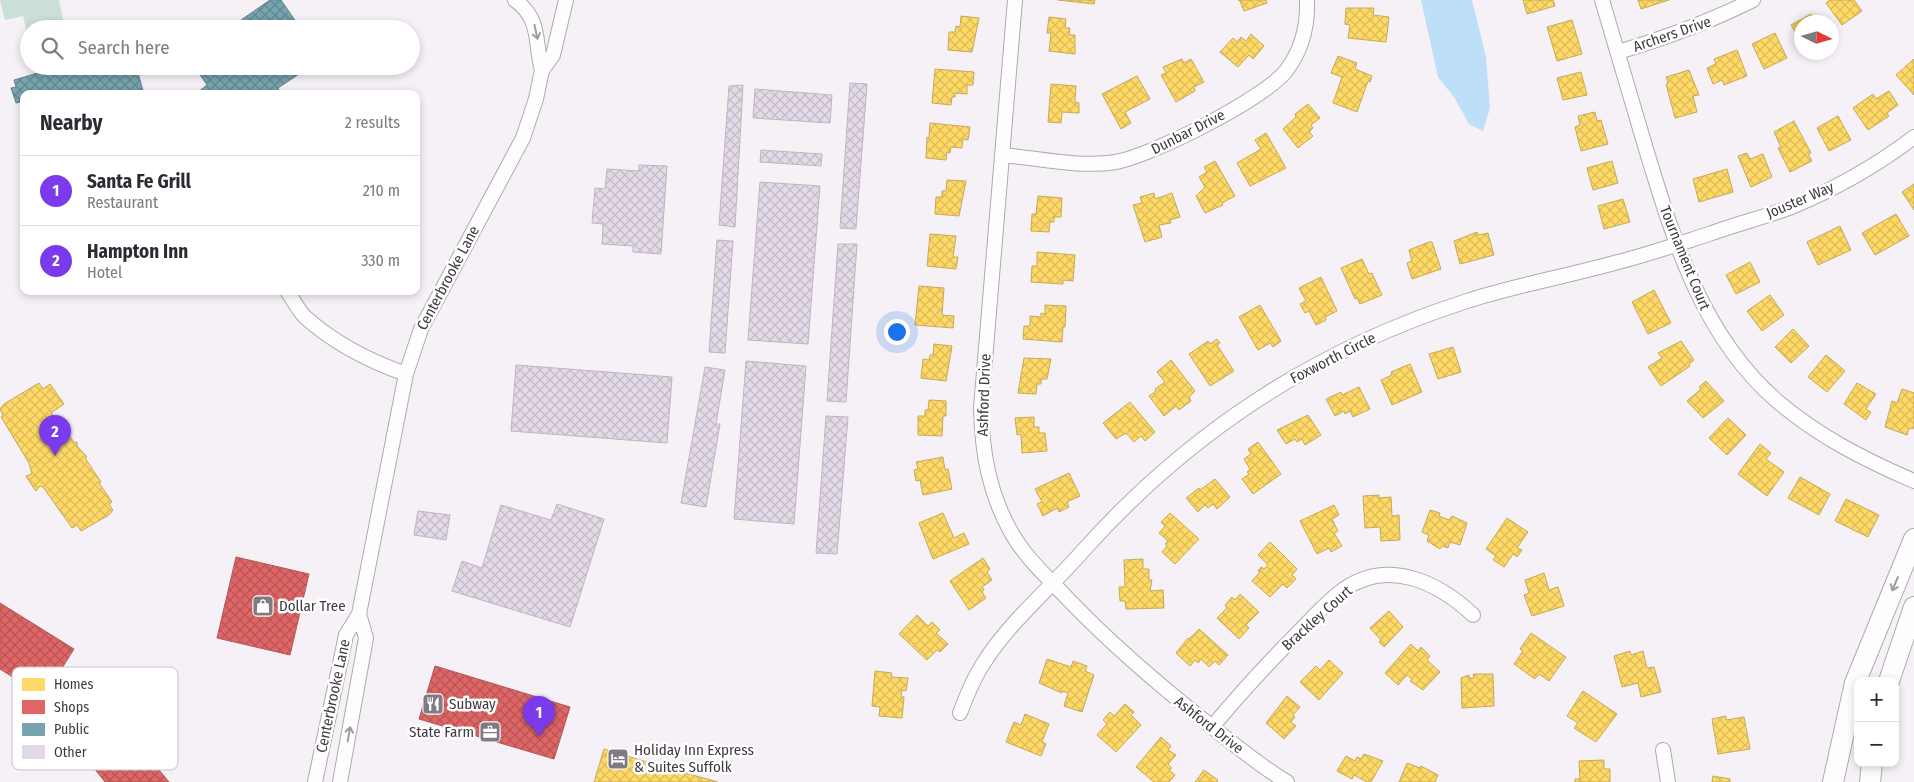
<!DOCTYPE html>
<html lang="en">
<head>
<meta charset="utf-8">
<style>
	:root { --surface:#fff; --page:#f2f2f3; --text:#2b2b33; --muted:#7c7c81; --line:#e1e1e2; --accent:#7c3aed }
	body { margin:0; font-family:"Fira Sans Condensed",sans-serif; background:var(--page); color:var(--text) }
	.controls { position:absolute; right:15px; bottom:15px; display:grid; overflow:hidden; border-radius:10px; box-shadow:0 2px 8px #0003 }
	.controls button { width:45px; height:45px; display:grid; place-items:center; padding:0; border:0; border-bottom:1px solid var(--line); background:var(--surface); color:var(--text); font:25px sans-serif }
	.compass { position:absolute; left:1794px; top:15px; width:45px; height:45px; border-radius:50%; background:var(--surface); box-shadow:0 2px 8px #0003; rotate:95deg }
	.you { position:absolute; left:896px; top:331px; width:18px; height:18px; margin:-12px; border:4px solid #fff; border-radius:50%; background:#1a73e8; box-shadow:0 0 0 8px #1a73e833 }
	.badge { display:grid; place-items:center; width:32px; height:32px; border-radius:50%; background:var(--accent); color:#fff; font-size:16px; font-weight:700 }
	.pin { position:absolute; translate:-50% -41px; filter:drop-shadow(0 1px 2px #0008) }
	.pin::after { content:''; position:absolute; top:26px; width:18px; height:15px; background:inherit; clip-path:polygon(0 0,100% 0,50% 100%) }
	.list { margin:0; padding:0; list-style:none }
	h2 { display:flex; justify-content:space-between; align-items:center; height:65px; margin:0; padding:0 20px; font-size:21px }
	h2 small { font-size:16px; font-weight:400; color:var(--muted) }
	.list li { display:grid; grid-template-columns:32px 1fr auto; gap:15px; align-items:center; box-sizing:border-box; height:70px; padding:0 20px; border-top:1px solid var(--line) }
	.list b { display:block; font-size:19px; white-space:nowrap }
	.list p { margin:0; font-size:16px; white-space:nowrap; color:var(--muted) }
	.list em { font-size:16px; font-style:normal; color:var(--muted) }
	.icon { flex:none; width:28px; height:28px; fill:none; stroke:currentColor; stroke-width:2; stroke-linecap:round; stroke-linejoin:round }
	.map { position:relative; flex:none; width:1914px; height:782px; overflow:hidden }
	.search { position:absolute; background:var(--surface); box-shadow:0 2px 8px #0003; left:20px; top:20px; width:400px; height:55px; display:flex; align-items:center; gap:12px; box-sizing:border-box; padding:0 18px; border-radius:28px; color:var(--muted); font-size:19px }
	.panel { position:absolute; background:var(--surface); box-shadow:0 2px 8px #0003; left:20px; top:90px; width:400px; height:205px; border-radius:10px }
	.map>svg:first-child { display:block }
	.park { fill:#cbe0d7 }
	.water { fill:#bde0f8 }
	.homes { fill:url(#homes-cross-hatch); stroke:#c6aa5b }
	.shops { fill:url(#shops-cross-hatch); stroke:#b0595b }
	.public { fill:url(#public-cross-hatch); stroke:#66858e }
	.building { fill:url(#building-cross-hatch); stroke:#bcb7bd }
	.lines { fill:none; stroke-linecap:round; stroke-linejoin:round }
	.street-casing { stroke:#aeaaae; stroke-width:16 }
	.secondary-casing { stroke:#aeaaae; stroke-width:22 }
	.street { stroke:#fefdfe; stroke-width:14 }
	.secondary { stroke:#fefdfe; stroke-width:20 }
	.oneway { stroke:#9f9ca0 }
	.labels { text-anchor:middle; dominant-baseline:central; stroke-width:5; stroke-linejoin:round; paint-order:stroke }
	.street-label { font-size:15px; fill:#403b41; stroke:#fff }
	.poi-label { font-size:15px; fill:#403b41; stroke:#fff; text-anchor:start }
	.key { fill:#fff; stroke:#c6c4c6; stroke-width:1 }
	.key-label { font-size:14px; fill:#403b41 }
</style>
</head>
<body>
<div class="map">
<svg width="1914" height="782" viewBox="0 0 1914 782">
	<defs>
		<pattern id="homes-cross-hatch" width="8" height="8" patternUnits="userSpaceOnUse" patternTransform="scale(1.25)"><rect width="8" height="8" fill="#ffd966"/><path d="M0 0l8 8M0 8l8-8" fill="none" stroke="#dcbb5a"/></pattern>
		<pattern id="shops-cross-hatch" width="8" height="8" patternUnits="userSpaceOnUse" patternTransform="scale(1.25)"><rect width="8" height="8" fill="#e06666"/><path d="M0 0l8 8M0 8l8-8" fill="none" stroke="#b75556"/></pattern>
		<pattern id="public-cross-hatch" width="8" height="8" patternUnits="userSpaceOnUse" patternTransform="scale(1.25)"><rect width="8" height="8" fill="#76a5af"/><path d="M0 0l8 8M0 8l8-8" fill="none" stroke="#628890"/></pattern>
		<pattern id="building-cross-hatch" width="8" height="8" patternUnits="userSpaceOnUse" patternTransform="scale(1.25)"><rect width="8" height="8" fill="#e4d9e7"/><path d="M0 0l8 8M0 8l8-8" fill="none" stroke="#c5bbc7"/></pattern>
	</defs>
	<rect width="100%" height="100%" fill="#f6f0f7"/>
	<path class="park" d="M0,0H59L65,29H29L28,37L23,16L5,20Z"/>
	<path class="water" d="M1421,0H1472L1486,57L1490,108L1483,131L1469,124L1454,97L1438,77Z"/>
	<path class="homes" d="M1058,0H1095L1094,4Z
		M1238,0H1266L1267,3L1244,11L1240,1Z
		M1523,0H1553L1555,6L1527,14Z
		M1638,0H1669L1641,9Z
		M1830,0H1854L1862,11L1842,25L1826,3Z
		M1346,8H1374L1373,15L1389,17L1386,42L1348,38L1350,25L1345,24Z
		M1811,14L1816,22H1802V43L1791,25Z
		M961,16L979,18L972,52L948,50L949,32H955L956,26L960,27Z
		M1049,17L1066,19L1065,28H1070L1069,35H1075V54L1049,51L1051,33H1047Z
		M1572,20L1582,54L1557,61L1547,27Z
		M1775,33L1787,58L1764,69L1752,44Z
		M1251,34L1264,46L1253,59L1249,55L1238,67L1220,52L1233,38L1237,42L1241,37L1246,41Z
		M1737,50L1747,76L1724,85L1722,80L1713,84L1707,68L1716,64L1714,59Z
		M1338,56L1357,63L1355,69L1372,76L1370,82L1368,81L1357,112L1333,103L1342,77L1331,73Z
		M1182,59L1184,63L1191,59L1204,82L1194,87L1195,91L1176,102L1161,75L1166,73L1163,67Z
		M1914,59V95L1896,75Z
		M935,69L974,72L973,85H967V94L955,93V97H952L951,105L932,103Z
		M1689,70L1699,95L1693,96L1697,112L1675,118L1666,84L1668,83L1666,77Z
		M1581,72L1587,95L1563,100L1557,78Z
		M1137,76L1150,99L1125,112L1131,123L1121,129L1102,94Z
		M1051,84L1076,86L1075,102L1079,103V113L1062,112L1061,123L1048,122Z
		M1889,91L1898,105L1887,113L1889,116L1868,130L1853,108L1873,94L1876,99Z
		M1308,104L1320,118L1311,125L1313,128L1309,132L1313,136L1298,148L1283,129L1296,117L1295,114Z
		M1595,112L1597,121L1601,120L1608,144L1581,151L1575,127L1580,125L1578,116Z
		M1838,116L1851,140L1829,151L1817,128Z
		M1794,121L1811,153L1808,154L1812,161L1790,172L1778,148L1781,147L1774,132Z
		M930,123L970,127L968,140L963,139L962,148L951,147L950,153L947,152L946,160L926,158L927,137L929,138Z
		M1266,133L1286,168L1250,186L1237,163L1261,149L1255,140Z
		M1747,153L1750,159L1763,154L1772,177L1751,187L1738,156Z
		M1215,161L1235,196L1222,203L1223,205L1205,213L1196,196L1205,187L1199,177L1207,172L1204,167Z
		M1612,161L1618,183L1593,190L1587,168Z
		M1727,169L1733,192L1699,202L1693,179Z
		M947,180L966,181L959,216L935,214L936,197H942V191H946Z
		M1914,184V210L1902,192Z
		M1154,193L1155,199L1172,193L1180,217L1170,220L1171,223L1159,225L1162,237L1145,242L1133,205L1142,203L1140,197Z
		M1038,196L1062,198L1061,217H1054V222H1050L1049,232L1031,231L1032,214H1036Z
		M1623,199L1630,222L1604,229L1598,206Z
		M1896,214L1909,236L1875,255L1862,233Z
		M1840,226L1851,250L1818,265L1807,242Z
		M1477,232L1478,235L1488,233L1494,255L1460,264L1454,241Z
		M930,234L956,236L953,257H958L956,269L927,266Z
		M1429,242H1432L1441,269L1412,279L1407,263L1412,261L1409,250Z
		M1037,252L1075,255L1073,281L1063,280V284L1031,282L1032,266H1037Z
		M1362,259L1369,274L1372,273L1382,295L1360,304L1357,298L1355,299L1341,268Z
		M1750,262L1760,282L1736,294L1726,275Z
		M1321,277L1337,311L1325,317L1326,320L1316,325L1309,311L1305,313L1300,304L1306,301L1299,288Z
		M919,286L944,288L942,315L954,316L953,328L915,325Z
		M1654,290L1671,323L1648,334L1632,302Z
		M1770,295L1784,315L1762,331L1747,311Z
		M1045,305L1066,306L1065,327H1063L1062,342L1023,339L1024,326H1030V316L1041,317V313L1045,314Z
		M1260,305L1281,341L1273,347L1270,343L1258,350L1239,317Z
		M1793,329L1809,346L1791,363L1775,347Z
		M1217,339L1220,343L1217,345L1234,371L1210,386L1189,354L1208,341L1210,344Z
		M1681,341L1694,360L1689,364L1690,366L1661,386L1648,367L1662,358L1658,353Z
		M934,344L952,346L946,381L921,378L923,359L929,360L930,355H933Z
		M1453,347L1461,372L1438,379L1429,354Z
		M1826,355L1845,371L1827,392L1808,377Z
		M1024,358L1051,359L1047,379H1041V384H1037L1036,394L1018,393Z
		M1171,360L1195,391L1189,397L1191,401L1179,410L1176,406L1164,416L1149,396L1156,391L1155,389L1165,382L1157,372Z
		M1410,364L1422,392L1392,405L1381,380L1392,375L1391,372Z
		M1706,381L1724,401L1703,418L1687,401L1701,389L1699,387Z
		M39,383L43,389L50,384L64,404L51,413L75,443L77,442V446L87,457L85,458L101,482L99,483L112,502L109,504L113,510L109,515L81,531L77,525L72,528L43,487L40,486L36,491L33,487L26,476L32,474L29,463L1,417L3,415L0,409L4,404Z
		M1857,383L1876,394L1866,409L1871,412L1866,420L1844,404Z
		M1359,387L1370,409L1353,417L1350,411L1345,414L1344,411L1335,416L1326,399L1341,392L1342,395Z
		M1902,389L1914,393V426L1913,429L1909,428L1907,435L1885,427L1892,401L1897,403Z
		M929,400L946,401V416H943L942,436L918,435V416H925V410H928Z
		M1130,402L1155,432L1145,441L1141,436L1134,442L1126,433L1116,439L1103,423Z
		M1308,415L1321,435L1305,445L1302,439L1297,442L1295,439L1286,444L1277,430Z
		M1034,417V427H1039V433H1045L1047,451L1022,453L1021,434L1017,435L1015,418Z
		M1728,418L1746,435L1727,455L1709,438Z
		M1258,442L1281,474L1253,494L1242,479L1249,474L1247,472L1250,469L1244,459L1251,454L1248,449Z
		M1760,444L1771,453L1766,459L1784,472L1767,496L1738,474Z
		M943,457L945,470L948,469L952,489L923,495L920,480L916,481L914,470L918,469L916,462Z
		M1069,473L1080,496L1067,502L1069,507L1059,512L1057,508L1043,516L1037,504L1042,502L1035,489Z
		M1800,477L1830,494L1819,515L1788,498Z
		M1215,479L1230,497L1217,509L1213,504L1208,508L1205,505L1198,512L1186,498L1199,488L1200,490Z
		M1379,495V498L1391,497L1392,516L1399,515L1400,540L1381,541L1380,527L1365,528L1363,496Z
		M1846,499L1879,515L1868,537L1835,521Z
		M1334,505L1339,515L1332,519L1338,531L1334,533L1342,546L1331,552L1329,548L1317,554L1300,521Z
		M1430,510L1440,513L1439,516L1449,520L1452,516L1467,523L1460,545L1450,542L1448,548L1442,546L1440,549L1427,541L1429,535L1422,532Z
		M943,513L954,538L964,533L969,544L933,559L919,523Z
		M1170,513L1199,539L1175,564L1162,552L1167,546L1165,544L1168,541L1159,533L1165,526L1161,522Z
		M1507,518L1528,532L1517,548L1522,550L1517,557L1513,554L1504,567L1493,560L1496,556L1486,549Z
		M1270,542L1297,569L1292,575L1296,579L1287,588L1283,584L1270,597L1252,581L1260,572L1258,571L1261,567L1264,569L1268,565L1258,555Z
		M983,558L990,569L987,572L992,580L982,587L984,590L982,592L986,598L969,610L950,581Z
		M1143,559V569H1149V580H1152L1150,591L1163,590L1164,608L1126,609L1125,601H1120L1119,587H1125L1124,560Z
		M1544,573L1549,590L1558,587L1564,606L1532,616L1524,595L1529,593L1525,580Z
		M1240,594L1259,612L1246,625L1249,628L1239,639L1217,618L1227,608L1225,605L1232,597L1235,600Z
		M1389,611L1403,627L1384,647L1379,642L1381,640L1370,628Z
		M917,615L928,626L932,622L940,630L936,633L948,644L940,652L937,650L927,660L899,634Z
		M1199,629L1228,655L1219,665L1215,661L1209,667L1201,659L1198,663L1195,660L1190,666L1176,653L1188,638L1189,639Z
		M1531,633L1566,657L1549,681L1539,674L1535,679L1514,664L1523,651L1520,649Z
		M1411,644L1418,651L1421,647L1430,656L1427,660L1440,672L1423,690L1410,681L1412,679L1407,675L1398,685L1385,673Z
		M1630,651L1631,655L1643,651L1647,668L1654,667L1661,692L1641,697L1638,683L1622,687L1614,656Z
		M1047,659L1071,667L1073,661L1087,666L1085,671L1094,675L1082,712L1064,706L1068,693L1063,691L1062,693L1039,683Z
		M1329,660L1343,673L1319,700L1300,682L1316,666L1320,670Z
		M875,671L892,673L891,677L908,678L906,691L902,690L901,697H904L902,718L879,716L880,707L872,706Z
		M1473,674H1493L1494,706L1462,708L1461,678L1469,675V678H1474Z
		M1583,691L1617,714L1596,742L1574,728L1578,723L1567,716Z
		M1287,696L1300,707L1293,715L1295,717L1291,722L1296,726L1284,739L1266,723Z
		M1125,704L1134,712L1131,715L1141,725L1116,752L1097,735L1107,724L1103,720L1110,712L1114,716Z
		M1025,714L1049,724L1042,742L1046,744L1041,756L1006,742L1014,722L1021,725Z
		M1726,716V720L1744,717L1750,749L1718,754L1712,719Z
		M1161,737L1171,746L1168,750L1176,755L1168,764L1172,768L1169,770L1175,775L1169,782H1154L1136,767Z
		M604,749L667,768L718,782H594Z
		M1364,754L1383,761L1371,782H1367L1354,775L1352,779L1337,771L1346,756L1355,761L1357,757L1361,759Z
		M1604,760V769H1610V782H1575V779H1580L1579,761Z
		M1407,763L1420,768L1421,766L1438,775L1435,782H1399Z
		M1204,770L1218,780L1217,782H1195Z
		M1713,776L1730,779V782H1712Z"/>
	<path class="shops" d="M236,557L309,574L290,655L217,638Z
		M0,603L74,649L44,697L0,669Z
		M435,666L570,707L554,759L419,719Z
		M116,725L127,739L131,736L169,782H105L82,753Z"/>
	<path class="public" d="M270,0H281L301,29H228Z
		M61,66H136L144,94H24V109L21,102L16,103L11,88L16,87L14,80Z
		M194,66H311L278,88L281,94H199L198,92L207,85Z"/>
	<path class="building" d="M850,83L867,84L856,229L840,228Z
		M743,85L735,227L719,225L729,86Z
		M755,89L832,95L830,123L753,118Z
		M761,150L822,154L821,166L760,162Z
		M639,165L667,166L661,254L633,252V246L602,244L603,224L592,223L595,188L605,189L607,169L639,171Z
		M760,182L820,186L808,344L748,340Z
		M717,240L733,241L725,353L709,352Z
		M838,244H857L846,402L827,401Z
		M746,361L806,366L794,524L734,519Z
		M516,365L672,377L667,443L511,431Z
		M705,367L725,370L716,424H720L706,507L681,503Z
		M826,416L848,417L837,554L816,553Z
		M557,504L604,519L570,627L452,591L462,561L482,568L501,505L551,520Z
		M418,511L450,515L446,540L414,535Z"/>
	<g class="lines">
		<g class="street-casing">
			<path id="street" d="M515,0C542,20 534,42 542,70
				M1015,0L981,408C982,452 989,493 1011,532C1024,556 1048,578 1067,598C1112,645 1160,686 1211,726C1236,746 1260,766 1287,782
				M1602,0C1617,50 1631,99 1646,149C1674,241 1702,336 1777,401C1818,436 1865,460 1914,481
				M1618,52C1665,38 1709,22 1753,0
				M1002,155C1039,158 1080,168 1116,162C1153,155 1262,100 1286,71C1302,50 1308,26 1307,0
				M287,291C293,299 298,310 305,317C334,343 369,361 406,374
				M960,713C967,695 974,677 985,661C1008,624 1051,587 1081,553C1188,433 1314,350 1467,301C1517,285 1568,276 1618,262C1650,254 1681,243 1712,233C1737,224 1764,217 1789,208C1833,190 1876,166 1914,137
				M1212,727C1238,696 1265,666 1294,637C1309,622 1325,603 1343,590C1388,558 1438,582 1473,615
				M1663,750L1668,782
				M315,782L346,635L359,614L406,374L421,329L523,138L536,99L542,70L553,55L566,0
				M340,782L366,638L359,614"/>
		</g>
		<g class="secondary-casing">
			<path id="secondary" d="M1889,681L1914,607
				M1833,782L1855,683L1914,539
				M1870,782L1872,763"/>
		</g>
		<use href="#street" class="street"/>
		<use href="#secondary" class="secondary"/>
	</g>
	<defs><path id="oneway-shaft" d="M-6 0H5M1.5-3L5.5 0L1.5 3" fill="none" stroke-width="1.6" stroke-linecap="round" stroke-linejoin="round" transform="scale(1.25)"/></defs>
	<g class="oneway">
		<use href="#oneway-shaft" transform="translate(536 32) rotate(78)"/>
		<use href="#oneway-shaft" transform="translate(1895 584) rotate(113)"/>
		<use href="#oneway-shaft" transform="translate(349 734) rotate(-80)"/>
	</g>
	<defs>
		<g id="shop-square" transform="scale(1.125)"><rect x="-9" y="-9" width="18" height="18" rx="4" fill="#807a81" stroke="#fff"/><path d="M-5-2.5h2.3a2.7 3.5 0 0 1 5.4 0H5L5.5 6h-11ZM-1.5-2.5h3a1.5 2.3 0 0 0-3 0Z" fill="#fff"/></g>
		<g id="restaurant-square" transform="scale(1.125)"><rect x="-9" y="-9" width="18" height="18" rx="4" fill="#807a81" stroke="#fff"/><path d="M-5-6h1v4h1v-4h1v4h1v-4h1v5L-1.5 .5V6h-2V.5L-5-1ZM5-6V6H3V1.5H1.5Q1.5-4 5-6Z" fill="#fff"/></g>
		<g id="office-square" transform="scale(1.125)"><rect x="-9" y="-9" width="18" height="18" rx="4" fill="#807a81" stroke="#fff"/><path d="M-6-3h4V-5.5h4V-3h4V5H-6ZM-1-4.5V-3h2v-1.5ZM-6 0V1H6V0Z" fill="#fff"/></g>
		<g id="hotel-square" transform="scale(1.125)"><rect x="-9" y="-9" width="18" height="18" rx="4" fill="#807a81" stroke="#fff"/><path d="M-6-4.5h1.5V1H6V5H4.5V3h-9V5H-6ZM-4 0a1.8 1.8 0 1 1 3.6 0ZM.5 0V-2.5h3Q6-2.5 6 0Z" fill="#fff"/></g>
	</defs>
	<g fill-rule="evenodd">
		<use href="#shop-square" x="263" y="606"/>
		<use href="#restaurant-square" x="433" y="704"/>
		<use href="#office-square" x="490" y="732"/>
		<use href="#hotel-square" x="618" y="759"/>
	</g>
	<g class="labels">
		<g class="street-label">
			<text transform="translate(1672 34) rotate(-19)">Archers Drive</text>
			<text transform="translate(1188 132) rotate(-27)">Dunbar Drive</text>
			<text transform="translate(1800 200) rotate(-23)">Jouster Way</text>
			<text transform="translate(1685 258) rotate(68)">Tournament Court</text>
			<text transform="translate(448 278) rotate(-62)">Centerbrooke Lane</text>
			<text transform="translate(1333 358) rotate(-27)">Foxworth Circle</text>
			<text transform="translate(984 395) rotate(-88)">Ashford Drive</text>
			<text transform="translate(1317 618) rotate(-42)">Brackley Court</text>
			<text transform="translate(333 696) rotate(-78)">Centerbrooke Lane</text>
			<text transform="translate(1209 725) rotate(38)">Ashford Drive</text>
		</g>
		<g class="poi-label">
			<text x="279" y="606">Dollar Tree</text>
			<text x="449" y="704">Subway</text>
			<text x="474" y="732" text-anchor="end">State Farm</text>
			<text x="634" y="750">Holiday Inn Express<tspan x="634" dy="17">&amp; Suites Suffolk</tspan></text>
		</g>
	</g>
	<rect x="12" y="667" width="166" height="103" rx="8" class="key"/>
	<rect x="22" y="678" width="23" height="13" fill="#ffd966"/>
	<rect x="22" y="700" width="23" height="14" fill="#e06666"/>
	<rect x="22" y="723" width="23" height="13" fill="#76a5af"/>
	<rect x="22" y="745" width="23" height="14" fill="#e4d9e7"/>
	<g class="key-label">
		<text x="54" y="689">Homes</text>
		<text x="54" y="712">Shops</text>
		<text x="54" y="734">Public</text>
		<text x="54" y="757">Other</text>
	</g>
</svg>
<div class="controls">
<button>+</button>
<button>−</button>
</div>
<svg class="compass" viewBox="-18 -18 36 36"><path d="M0-13l5 13h-10z" fill="#e53935"/><path d="M0 13l5-13h-10z" fill="#7c7c81"/></svg>
<div class="you"></div>
<div class="pin badge" style="left:539px;top:737px">1</div>
<div class="pin badge" style="left:55px;top:456px">2</div>
<div class="search"><svg class="icon" aria-label="search" viewBox="0 0 24 24"><circle cx="10" cy="10" r="6"/><path d="M15 15l6 6"/></svg>Search here</div>
<section class="panel">
<h2>Nearby<small>2 results</small></h2>
<ul class="list">
<li><span class="badge">1</span><div><b>Santa Fe Grill</b><p>Restaurant</p></div><em>210 m</em></li>
<li><span class="badge">2</span><div><b>Hampton Inn</b><p>Hotel</p></div><em>330 m</em></li>
</ul>
</section>
</div>
</body>
</html>
